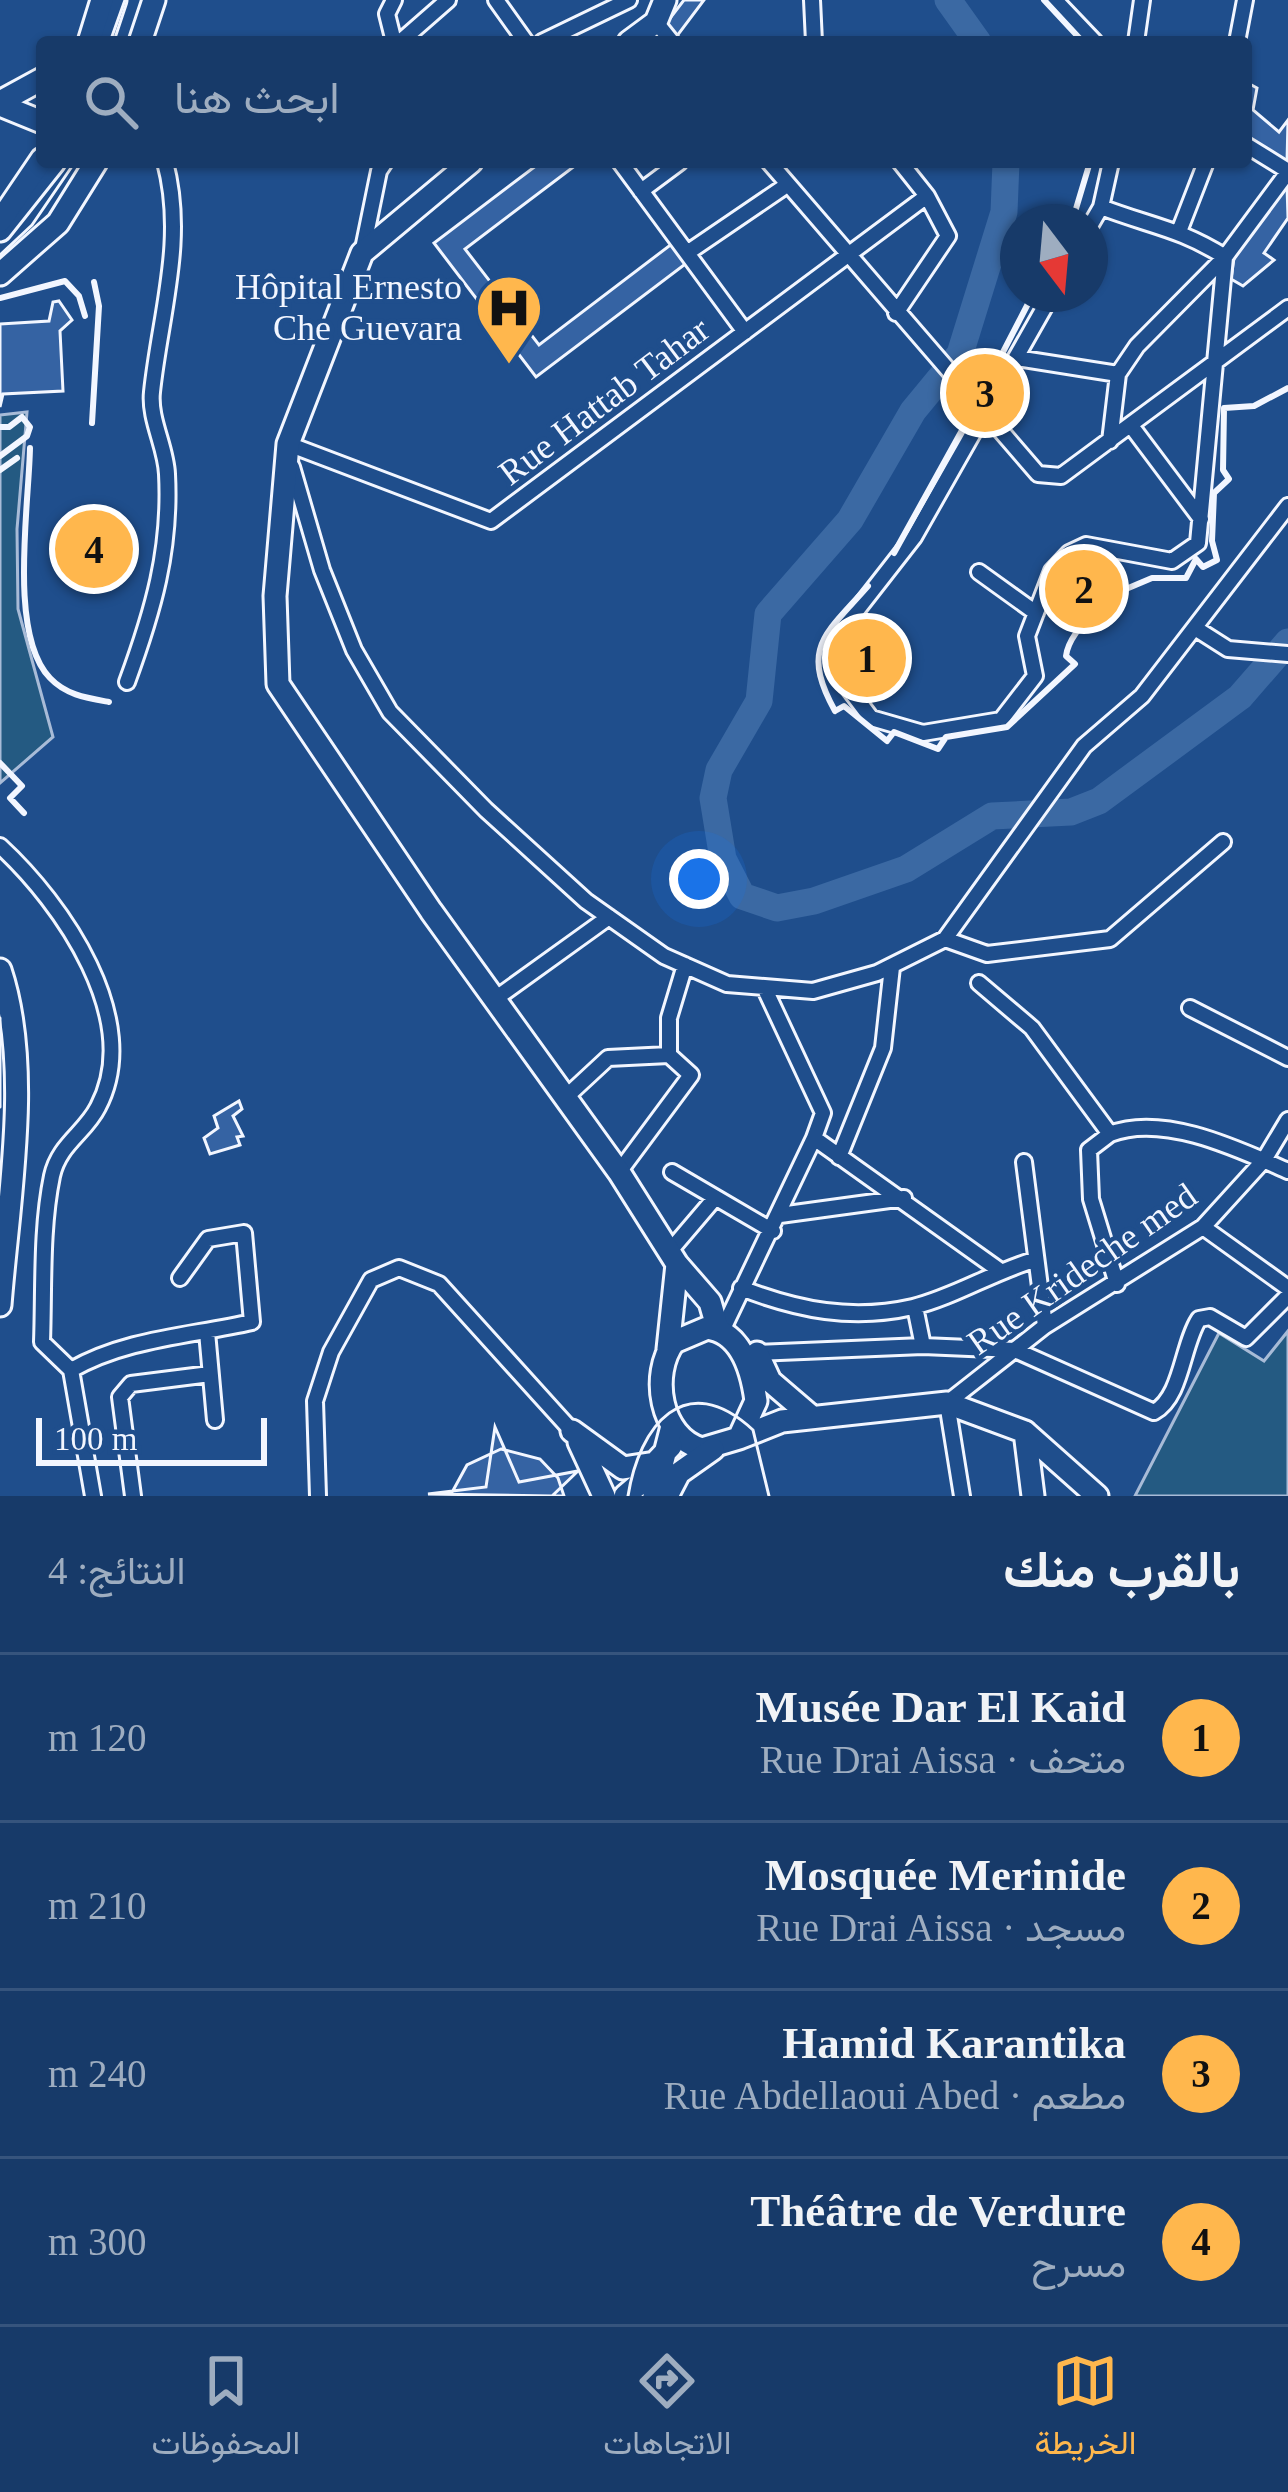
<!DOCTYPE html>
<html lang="ar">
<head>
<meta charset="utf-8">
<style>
	:root { --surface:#173a69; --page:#244571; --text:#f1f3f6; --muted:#9eadc0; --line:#36547d; --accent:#ffb74d }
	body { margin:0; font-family:"Times New Roman",Vazirmatn,serif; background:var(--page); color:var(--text); direction:rtl }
	.compass { position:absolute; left:1000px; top:204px; width:108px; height:108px; border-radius:50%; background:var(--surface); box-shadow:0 3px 9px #0004; rotate:164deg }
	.scale { position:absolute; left:36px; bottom:30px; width:231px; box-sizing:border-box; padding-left:12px; border:6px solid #f2f6ff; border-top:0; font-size:33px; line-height:42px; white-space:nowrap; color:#f2f6ff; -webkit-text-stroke:9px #1f4e8c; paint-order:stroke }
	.you { position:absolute; left:699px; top:879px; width:42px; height:42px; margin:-30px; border:9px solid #fff; border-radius:50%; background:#1a73e8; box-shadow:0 0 0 18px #1a73e833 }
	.badge { display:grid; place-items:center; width:78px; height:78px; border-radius:50%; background:var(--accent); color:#111; font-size:39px; font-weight:700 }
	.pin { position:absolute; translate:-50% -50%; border:6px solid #fff; box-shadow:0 3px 12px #0006 }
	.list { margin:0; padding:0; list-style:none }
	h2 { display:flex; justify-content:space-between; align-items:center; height:156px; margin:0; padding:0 48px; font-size:51px }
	h2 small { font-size:39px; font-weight:400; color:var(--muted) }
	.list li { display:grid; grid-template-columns:78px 1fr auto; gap:36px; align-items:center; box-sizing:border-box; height:168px; padding:0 48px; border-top:3px solid var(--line) }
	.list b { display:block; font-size:45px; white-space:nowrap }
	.list p { margin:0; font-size:39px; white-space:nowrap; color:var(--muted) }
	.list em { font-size:39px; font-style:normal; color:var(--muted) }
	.icon { flex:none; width:66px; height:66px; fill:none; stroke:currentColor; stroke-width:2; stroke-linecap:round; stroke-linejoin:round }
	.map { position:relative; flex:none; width:1288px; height:1496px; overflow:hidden; direction:ltr }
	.search { position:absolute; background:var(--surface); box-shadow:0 3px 9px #0004; left:36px; right:36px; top:36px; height:132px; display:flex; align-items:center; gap:30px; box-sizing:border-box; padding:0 42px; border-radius:12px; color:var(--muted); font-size:45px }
	.sheet { height:828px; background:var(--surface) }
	nav { display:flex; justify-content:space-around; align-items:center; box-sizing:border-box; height:168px; border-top:3px solid var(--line); background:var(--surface); font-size:33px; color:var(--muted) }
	nav a { display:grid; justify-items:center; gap:6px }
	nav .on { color:var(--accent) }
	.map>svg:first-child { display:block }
	.green { fill:#245a82; stroke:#a8bbd7; stroke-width:3 }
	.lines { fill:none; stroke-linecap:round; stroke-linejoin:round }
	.river { stroke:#3b69a3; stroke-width:27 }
	.building { fill:#3563a3; stroke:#f2f6ff; stroke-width:3 }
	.street-casing { stroke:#f2f6ff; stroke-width:20 }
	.secondary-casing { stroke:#f2f6ff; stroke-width:27 }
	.primary-casing { stroke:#f2f6ff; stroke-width:27 }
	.street { stroke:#1f4e8c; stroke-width:14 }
	.secondary { stroke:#1f4e8c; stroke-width:21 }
	.primary { stroke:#1f4e8c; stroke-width:21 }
	.tram { stroke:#f2f6ff; stroke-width:3 }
	.wall { stroke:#f2f6ff; stroke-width:6 }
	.labels { text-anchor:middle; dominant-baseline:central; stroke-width:9; stroke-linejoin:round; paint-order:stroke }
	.poi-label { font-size:36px; fill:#f2f6ff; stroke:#1f4e8c; text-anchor:end }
	.street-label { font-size:36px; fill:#f2f6ff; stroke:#1f4e8c }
</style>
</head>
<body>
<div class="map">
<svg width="1288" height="1496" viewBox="0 0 1288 1496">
	<rect width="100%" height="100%" fill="#1f4e8c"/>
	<path class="green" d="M27,412L17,529L18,609L53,737L0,783V415Z
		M1288,1331V1496H1135L1219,1333L1264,1361Z"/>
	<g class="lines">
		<path class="river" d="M948,0L978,42
			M1006,162L1004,212L960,354L913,411L850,520L768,614L759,701L719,770L713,798L723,859L742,896L777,908L814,901L906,869L992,816L1071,812L1099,801L1240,697L1288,642"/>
	</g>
	<path class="building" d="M684,0H704L677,36L664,26Z
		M1246,82L1257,88L1253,110L1279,132L1288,120L1287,163L1246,139Z
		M541,162H580L465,249L539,345L673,243L688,262L536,377L434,243Z
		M1287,185L1288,218L1264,253L1274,260L1243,286L1231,279L1235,251Z
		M59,301L72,320L60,331L63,391L3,394L0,407V324L49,321L53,302Z
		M1090,551L1122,573L1074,631L1047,604Z
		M239,1101L242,1109L233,1116L243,1136L237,1137L240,1145L210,1154L204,1138L218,1128L214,1116Z
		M495,1427L519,1482L578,1471L552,1496L428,1494L486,1487Z
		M501,1449L540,1459L558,1478L564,1496H450L467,1465Z"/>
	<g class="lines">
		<g class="street-casing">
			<path id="street" d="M394,0L387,14L394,42
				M496,0L526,42
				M812,0L814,42
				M1055,0L1095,42
				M656,22L672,42
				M400,42L448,0
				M542,42L629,0
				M1136,42L1142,0
				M1237,42L1245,0
				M1246,145L1288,171
				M620,162L745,332
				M769,162L1038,474L1061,476L1288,308
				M641,191L680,162
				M1090,226L1101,207L1111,162
				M1180,229L1206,162
				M363,249L379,171L385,162
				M687,253L787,185
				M1052,294L914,537L836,637L837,673L871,718L923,733L1001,720L1035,676L1027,636L1052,571L1069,553L1086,545L1172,561L1198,543L1225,257C1179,228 1150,226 1101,207
				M896,313L948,236L927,196L900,162
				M1016,358L1118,374
				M1132,427L1201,519
				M1110,441L1118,374L1137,346L1225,257L1288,172
				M288,444L491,521L927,196
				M292,467L322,570L354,650L390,712L486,810L586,901L664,956L727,984L813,991L877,973L945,939L1084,746L1142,696L1288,506
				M979,572L1036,613
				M1195,628L1228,649L1288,654
				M127,682C153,611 171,550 167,474C166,447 149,419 152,392C160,315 186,240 165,162
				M0,846C62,903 144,1020 98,1107C85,1133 59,1144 52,1176C41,1229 44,1288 42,1342L71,1370L93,1496
				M945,939L987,954L1110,939L1223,842
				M979,983L1032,1028L1110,1134C1163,1113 1238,1149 1288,1171
				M764,987L823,1113L814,1138
				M495,999L609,917
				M1190,1008L1288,1058
				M669,1055V1018L685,965
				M566,1097L608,1058L669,1055L691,1075L619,1172
				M1110,1134L1089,1150L1091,1199L1117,1284
				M839,1157L883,1048L892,967
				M1024,1162L1045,1326
				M672,1172L773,1231
				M780,1215L904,1198
				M1203,1227L1288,1288
				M669,1252L715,1198
				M741,1288C798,1310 852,1321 913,1307C954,1297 993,1272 1034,1260
				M915,1307L923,1346
				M722,1331L814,1138L999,1270
				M207,1332L215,1420
				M755,1353L923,1346L1015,1350L1154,1412C1182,1397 1182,1345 1199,1319L1210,1317L1246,1338L1288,1296
				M71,1370C127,1338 191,1336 252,1322L244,1233L208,1239L180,1278
				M133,1496L120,1397L131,1384L210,1374
				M318,1496L315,1401L331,1352L371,1280L399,1268L439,1284L572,1431
				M962,1496L947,1403L1045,1326L1203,1227L1264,1160L1288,1120"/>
		</g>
		<g class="secondary-casing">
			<path id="secondary" d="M101,42L115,0
				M629,42L656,22L665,0
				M0,102L42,79
				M0,105L42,122
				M471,162L362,253L288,444L275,596L278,684L431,911L619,1172L677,1264L710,1302L718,1330
				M0,230L54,162
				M707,1328C742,1332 752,1371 756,1401L739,1438L702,1449C660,1437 650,1374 674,1342Z
				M668,1349L677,1264
				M757,1353L770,1381L812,1417
				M1025,1432L1033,1496
				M739,1438L782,1421L947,1403L1025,1432L1097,1496"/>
		</g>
		<g class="primary-casing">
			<path id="primary" d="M89,42L102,0
				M140,42L154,0
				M0,221L42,159
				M0,274L58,223L96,162
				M0,970C33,1069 8,1202 0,1305
				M572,1431L623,1468L655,1463L671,1446
				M579,1442L604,1496
				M625,1496L659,1467
				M654,1496L672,1426
				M667,1496L679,1473L713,1449"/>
		</g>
		<use href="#street" class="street"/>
		<use href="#secondary" class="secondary"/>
		<use href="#primary" class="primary"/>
		<path class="tram" d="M110,42L125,0
			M0,255L32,225L75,162
			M0,1018V1107
			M628,1496C639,1426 685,1367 753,1430L769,1496"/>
		<path class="wall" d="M1044,0L1083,42
			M1072,222L1090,162
			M0,298L65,281L79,296L85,316
			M985,387L1033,294
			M92,423L99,306L94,282
			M0,427H9L22,417L30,427L27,436L0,456
			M30,448C29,505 8,635 50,678C66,695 87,698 109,702
			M0,470L17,458
			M894,553L971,414
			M868,586C825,635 800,647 835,711L844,706L887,741L894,732L938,749L946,737L1007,727L1075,664L1066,656C1069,629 1108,603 1120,576L1126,589L1152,578H1186L1196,559L1203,567L1217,560L1212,541L1214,493L1229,479L1223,470L1224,408L1254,406L1288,388
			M0,763L22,786L10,798L24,813"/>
	</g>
	<defs>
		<g id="hospital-pin" transform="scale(3.45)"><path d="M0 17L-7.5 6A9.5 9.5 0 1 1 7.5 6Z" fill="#ffb74d" stroke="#1f4e8c"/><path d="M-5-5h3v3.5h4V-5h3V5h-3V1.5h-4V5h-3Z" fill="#111"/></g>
	</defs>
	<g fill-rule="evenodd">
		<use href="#hospital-pin" x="509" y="308"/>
	</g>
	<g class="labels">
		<g class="poi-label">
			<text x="462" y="287">Hôpital Ernesto<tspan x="462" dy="41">Che Guevara</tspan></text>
		</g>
		<g class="street-label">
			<text transform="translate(604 401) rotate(-37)">Rue Hattab Tahar</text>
			<text transform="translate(1082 1269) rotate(-35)">Rue Krideche med</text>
		</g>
	</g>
</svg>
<svg class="compass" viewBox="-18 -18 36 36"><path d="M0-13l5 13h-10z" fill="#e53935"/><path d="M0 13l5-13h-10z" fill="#9eadc0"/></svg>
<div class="scale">100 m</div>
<div class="you"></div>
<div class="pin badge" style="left:867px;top:658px">1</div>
<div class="pin badge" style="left:1084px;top:589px">2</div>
<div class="pin badge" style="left:985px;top:393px">3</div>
<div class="pin badge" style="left:94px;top:549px">4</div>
<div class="search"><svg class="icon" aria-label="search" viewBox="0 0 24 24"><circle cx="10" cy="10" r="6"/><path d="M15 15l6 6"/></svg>ابحث هنا</div>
</div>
<section class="sheet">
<h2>بالقرب منك<small>النتائج: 4</small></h2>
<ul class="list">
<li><span class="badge">1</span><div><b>Musée Dar El Kaid</b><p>متحف · Rue Drai Aissa</p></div><em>120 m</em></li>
<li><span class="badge">2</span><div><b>Mosquée Merinide</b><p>مسجد · Rue Drai Aissa</p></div><em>210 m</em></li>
<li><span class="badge">3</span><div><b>Hamid Karantika</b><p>مطعم · Rue Abdellaoui Abed</p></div><em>240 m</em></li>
<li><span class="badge">4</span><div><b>Théâtre de Verdure</b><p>مسرح</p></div><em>300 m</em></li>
</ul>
</section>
<nav>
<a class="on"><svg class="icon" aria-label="map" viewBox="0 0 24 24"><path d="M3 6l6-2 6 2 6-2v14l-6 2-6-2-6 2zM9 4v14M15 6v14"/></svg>الخريطة</a>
<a><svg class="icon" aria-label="directions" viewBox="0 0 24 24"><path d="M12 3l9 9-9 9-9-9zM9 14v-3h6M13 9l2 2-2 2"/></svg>الاتجاهات</a>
<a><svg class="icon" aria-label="saved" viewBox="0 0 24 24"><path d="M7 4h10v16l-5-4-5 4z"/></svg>المحفوظات</a>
</nav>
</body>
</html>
